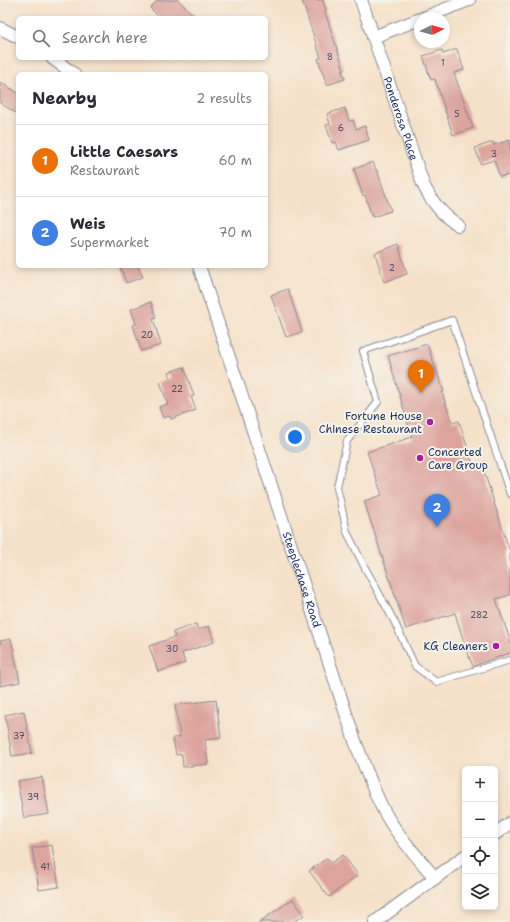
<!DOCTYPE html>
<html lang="en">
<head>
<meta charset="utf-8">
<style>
	:root { --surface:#fff; --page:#f7f7f7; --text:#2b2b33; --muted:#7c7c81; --line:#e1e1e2; --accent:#b5179e }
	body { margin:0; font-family:"Shantell Sans",sans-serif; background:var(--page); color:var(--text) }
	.controls { position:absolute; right:12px; bottom:12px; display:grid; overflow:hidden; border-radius:6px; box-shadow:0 2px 6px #0003 }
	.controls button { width:36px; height:36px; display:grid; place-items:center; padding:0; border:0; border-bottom:1px solid var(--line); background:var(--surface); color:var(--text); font:20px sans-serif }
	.compass { position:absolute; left:414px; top:12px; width:36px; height:36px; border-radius:50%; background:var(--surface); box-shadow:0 2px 6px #0003; rotate:85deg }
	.you { position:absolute; left:295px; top:437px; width:14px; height:14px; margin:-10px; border:3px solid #fff; border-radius:50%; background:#1a73e8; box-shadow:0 0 0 6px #1a73e833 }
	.badge { display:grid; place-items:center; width:26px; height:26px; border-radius:50%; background:var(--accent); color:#fff; font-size:13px; font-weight:700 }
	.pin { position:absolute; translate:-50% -33px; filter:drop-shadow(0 1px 2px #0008) }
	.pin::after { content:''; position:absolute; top:21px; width:14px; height:12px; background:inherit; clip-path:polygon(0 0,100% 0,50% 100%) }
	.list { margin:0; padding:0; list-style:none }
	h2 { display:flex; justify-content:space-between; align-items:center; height:52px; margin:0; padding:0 16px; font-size:17px }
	h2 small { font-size:13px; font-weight:400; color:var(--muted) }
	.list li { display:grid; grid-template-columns:26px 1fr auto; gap:12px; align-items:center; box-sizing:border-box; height:72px; padding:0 16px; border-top:1px solid var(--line) }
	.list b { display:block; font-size:15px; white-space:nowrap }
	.list p { margin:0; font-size:13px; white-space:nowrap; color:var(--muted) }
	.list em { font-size:13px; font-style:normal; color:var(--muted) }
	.icon { flex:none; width:22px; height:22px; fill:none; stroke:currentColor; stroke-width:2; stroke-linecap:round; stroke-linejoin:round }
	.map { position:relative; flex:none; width:510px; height:922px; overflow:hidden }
	.search { position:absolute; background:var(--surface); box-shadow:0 2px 6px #0003; left:16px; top:16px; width:252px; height:44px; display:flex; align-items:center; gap:10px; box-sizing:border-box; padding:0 14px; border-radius:6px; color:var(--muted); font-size:15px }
	.panel { position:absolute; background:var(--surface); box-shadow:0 2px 6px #0003; left:16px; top:72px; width:252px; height:196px; border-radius:6px }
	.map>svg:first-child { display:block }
	.building { fill:#dca49d }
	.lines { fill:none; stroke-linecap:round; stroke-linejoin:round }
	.service-casing { stroke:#888894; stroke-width:8 }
	.minor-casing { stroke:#888894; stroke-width:14 }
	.service { stroke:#fff; stroke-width:6 }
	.minor { stroke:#fff; stroke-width:12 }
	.poi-dot { fill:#b5179e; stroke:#f7f3e8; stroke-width:1.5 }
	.labels { text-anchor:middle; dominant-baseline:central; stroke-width:4; stroke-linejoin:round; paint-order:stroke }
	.number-label { font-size:9px; fill:#4b4c6e }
	.street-label { font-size:11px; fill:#1b2f5e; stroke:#f7f3e8 }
	.poi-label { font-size:11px; fill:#1b2f5e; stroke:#f7f3e8; text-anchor:end }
</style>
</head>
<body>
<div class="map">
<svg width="510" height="922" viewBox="0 0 510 922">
	<rect width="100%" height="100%" fill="#f7f3e8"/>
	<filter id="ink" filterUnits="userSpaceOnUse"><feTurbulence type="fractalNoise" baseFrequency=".025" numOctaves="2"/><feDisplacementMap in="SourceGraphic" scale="8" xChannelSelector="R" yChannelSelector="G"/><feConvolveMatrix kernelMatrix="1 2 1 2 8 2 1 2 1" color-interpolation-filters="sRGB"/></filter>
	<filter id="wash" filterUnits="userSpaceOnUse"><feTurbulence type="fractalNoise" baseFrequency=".012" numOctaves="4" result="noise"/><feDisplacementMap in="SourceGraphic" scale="16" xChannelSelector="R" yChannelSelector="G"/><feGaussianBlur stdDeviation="0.9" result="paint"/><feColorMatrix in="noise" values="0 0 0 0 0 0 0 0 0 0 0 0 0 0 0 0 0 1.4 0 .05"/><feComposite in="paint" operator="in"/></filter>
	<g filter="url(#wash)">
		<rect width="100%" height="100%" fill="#f5e1c9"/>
		<g id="blocks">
			<path class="building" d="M158,0H178L197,18H160L150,8Z
				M302,0H323L326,11L325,12L344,70L342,71L345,79L327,85L318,59L321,58Z
				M457,49L464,70L454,73L473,128L453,135L435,79L431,80L423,56L442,50L443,54Z
				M0,82L18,93V114L0,103Z
				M345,108L349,121L353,120L356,129L365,126L369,140L339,150L336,142L332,143L326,125L330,124L327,114Z
				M510,140V174L500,177L494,160L481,164L475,148L493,142L494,145Z
				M373,162L376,170H377L391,211L372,217L365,195L363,196L354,169Z
				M398,244L407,274L384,282L375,253Z
				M120,266H138L143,277L126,283Z
				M288,289L302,332L286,337L271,295Z
				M151,302L156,318L153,319L161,345L141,351L133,325L136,324L131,309Z
				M427,344L444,392H442L452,423L459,421L473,465L481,462L510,552V595L496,599L510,640V653L473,666L467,652L455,613L406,629L364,501L382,495L367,452L412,437L388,356Z
				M184,367L194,396L191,397L196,410L171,419L170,416L163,418L159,407L168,404L160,382L171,379L169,372Z
				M196,624L198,630L209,626L214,642L182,653L185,663L158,672L149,646L175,637L173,632Z
				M11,639L20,682L0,686V641Z
				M216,700L221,738L205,740L208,764L183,767L182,754L176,755L173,738L180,737L175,705Z
				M24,711L32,753L12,756L5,715Z
				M42,777L49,814L24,818L17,781Z
				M52,845L59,887L39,890L32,848Z
				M343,855L358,875L329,897L309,871L327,858L331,863Z
				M293,899L304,915L294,922H259Z"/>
		</g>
	</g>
	<g filter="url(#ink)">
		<use href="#blocks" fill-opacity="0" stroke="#888894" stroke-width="1"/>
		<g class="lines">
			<g class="service-casing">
				<path id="service" d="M510,494L452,320L363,351L378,402L347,441L337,487L347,532L363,564L394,621L415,666L436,682L510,660"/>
			</g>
			<g class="minor-casing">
				<g id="minor">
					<path id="s1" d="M361,0L423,184C431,201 442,215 458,225"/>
					<path d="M423,18L469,0"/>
					<path d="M0,28L18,37"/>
					<path d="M373,37L420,19"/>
					<path d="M52,58L74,74"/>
					<path id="s2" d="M199,266L355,741C364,764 372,788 383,809C396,835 417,856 435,878"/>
					<path d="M495,834L510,823"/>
					<path d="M375,922L465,856"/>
				</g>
			</g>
			<use href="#service" class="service"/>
			<use href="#minor" class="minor"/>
		</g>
	</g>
	<g class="poi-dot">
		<circle cx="430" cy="422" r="4"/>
		<circle cx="420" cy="458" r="4"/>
		<circle cx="496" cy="646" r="4"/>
	</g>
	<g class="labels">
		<g class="number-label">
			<text x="330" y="57">8</text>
			<text x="443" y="63">1</text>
			<text x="457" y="114">5</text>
			<text x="341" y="128">6</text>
			<text x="494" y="154">3</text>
			<text x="392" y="268">2</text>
			<text x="147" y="335">20</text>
			<text x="177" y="389">22</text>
			<text x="479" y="615">282</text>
			<text x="172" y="649">30</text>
			<text x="19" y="736">37</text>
			<text x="33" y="797">39</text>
			<text x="45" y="867">41</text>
		</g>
		<g class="street-label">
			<text stroke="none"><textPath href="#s1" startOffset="125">Ponderosa Place</textPath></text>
			<text stroke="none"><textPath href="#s2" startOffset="330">Steeplechase Road</textPath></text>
		</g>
		<g class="poi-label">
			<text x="422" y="416">Fortune House<tspan x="422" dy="13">Chinese Restaurant</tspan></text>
			<text x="428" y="452" text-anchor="start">Concerted<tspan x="428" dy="13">Care Group</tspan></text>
			<text x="488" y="646">KG Cleaners</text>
		</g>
	</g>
</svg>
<div class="controls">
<button>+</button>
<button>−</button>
<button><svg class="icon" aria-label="locate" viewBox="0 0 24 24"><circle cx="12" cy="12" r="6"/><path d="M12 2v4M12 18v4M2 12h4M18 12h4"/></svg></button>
<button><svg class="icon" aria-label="layers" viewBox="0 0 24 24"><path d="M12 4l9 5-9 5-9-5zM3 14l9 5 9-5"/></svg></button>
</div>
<svg class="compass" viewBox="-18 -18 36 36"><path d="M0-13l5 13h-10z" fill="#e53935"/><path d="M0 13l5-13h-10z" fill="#7c7c81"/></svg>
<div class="you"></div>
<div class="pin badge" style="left:421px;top:393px;background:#e8710a">1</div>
<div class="pin badge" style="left:437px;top:527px;background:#3f7fe0">2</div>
<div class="search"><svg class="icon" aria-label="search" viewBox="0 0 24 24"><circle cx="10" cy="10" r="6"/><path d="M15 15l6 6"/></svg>Search here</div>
<section class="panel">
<h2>Nearby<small>2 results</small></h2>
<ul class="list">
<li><span class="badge" style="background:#e8710a">1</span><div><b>Little Caesars</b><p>Restaurant</p></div><em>60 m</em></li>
<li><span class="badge" style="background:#3f7fe0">2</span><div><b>Weis</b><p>Supermarket</p></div><em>70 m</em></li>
</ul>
</section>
</div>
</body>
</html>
